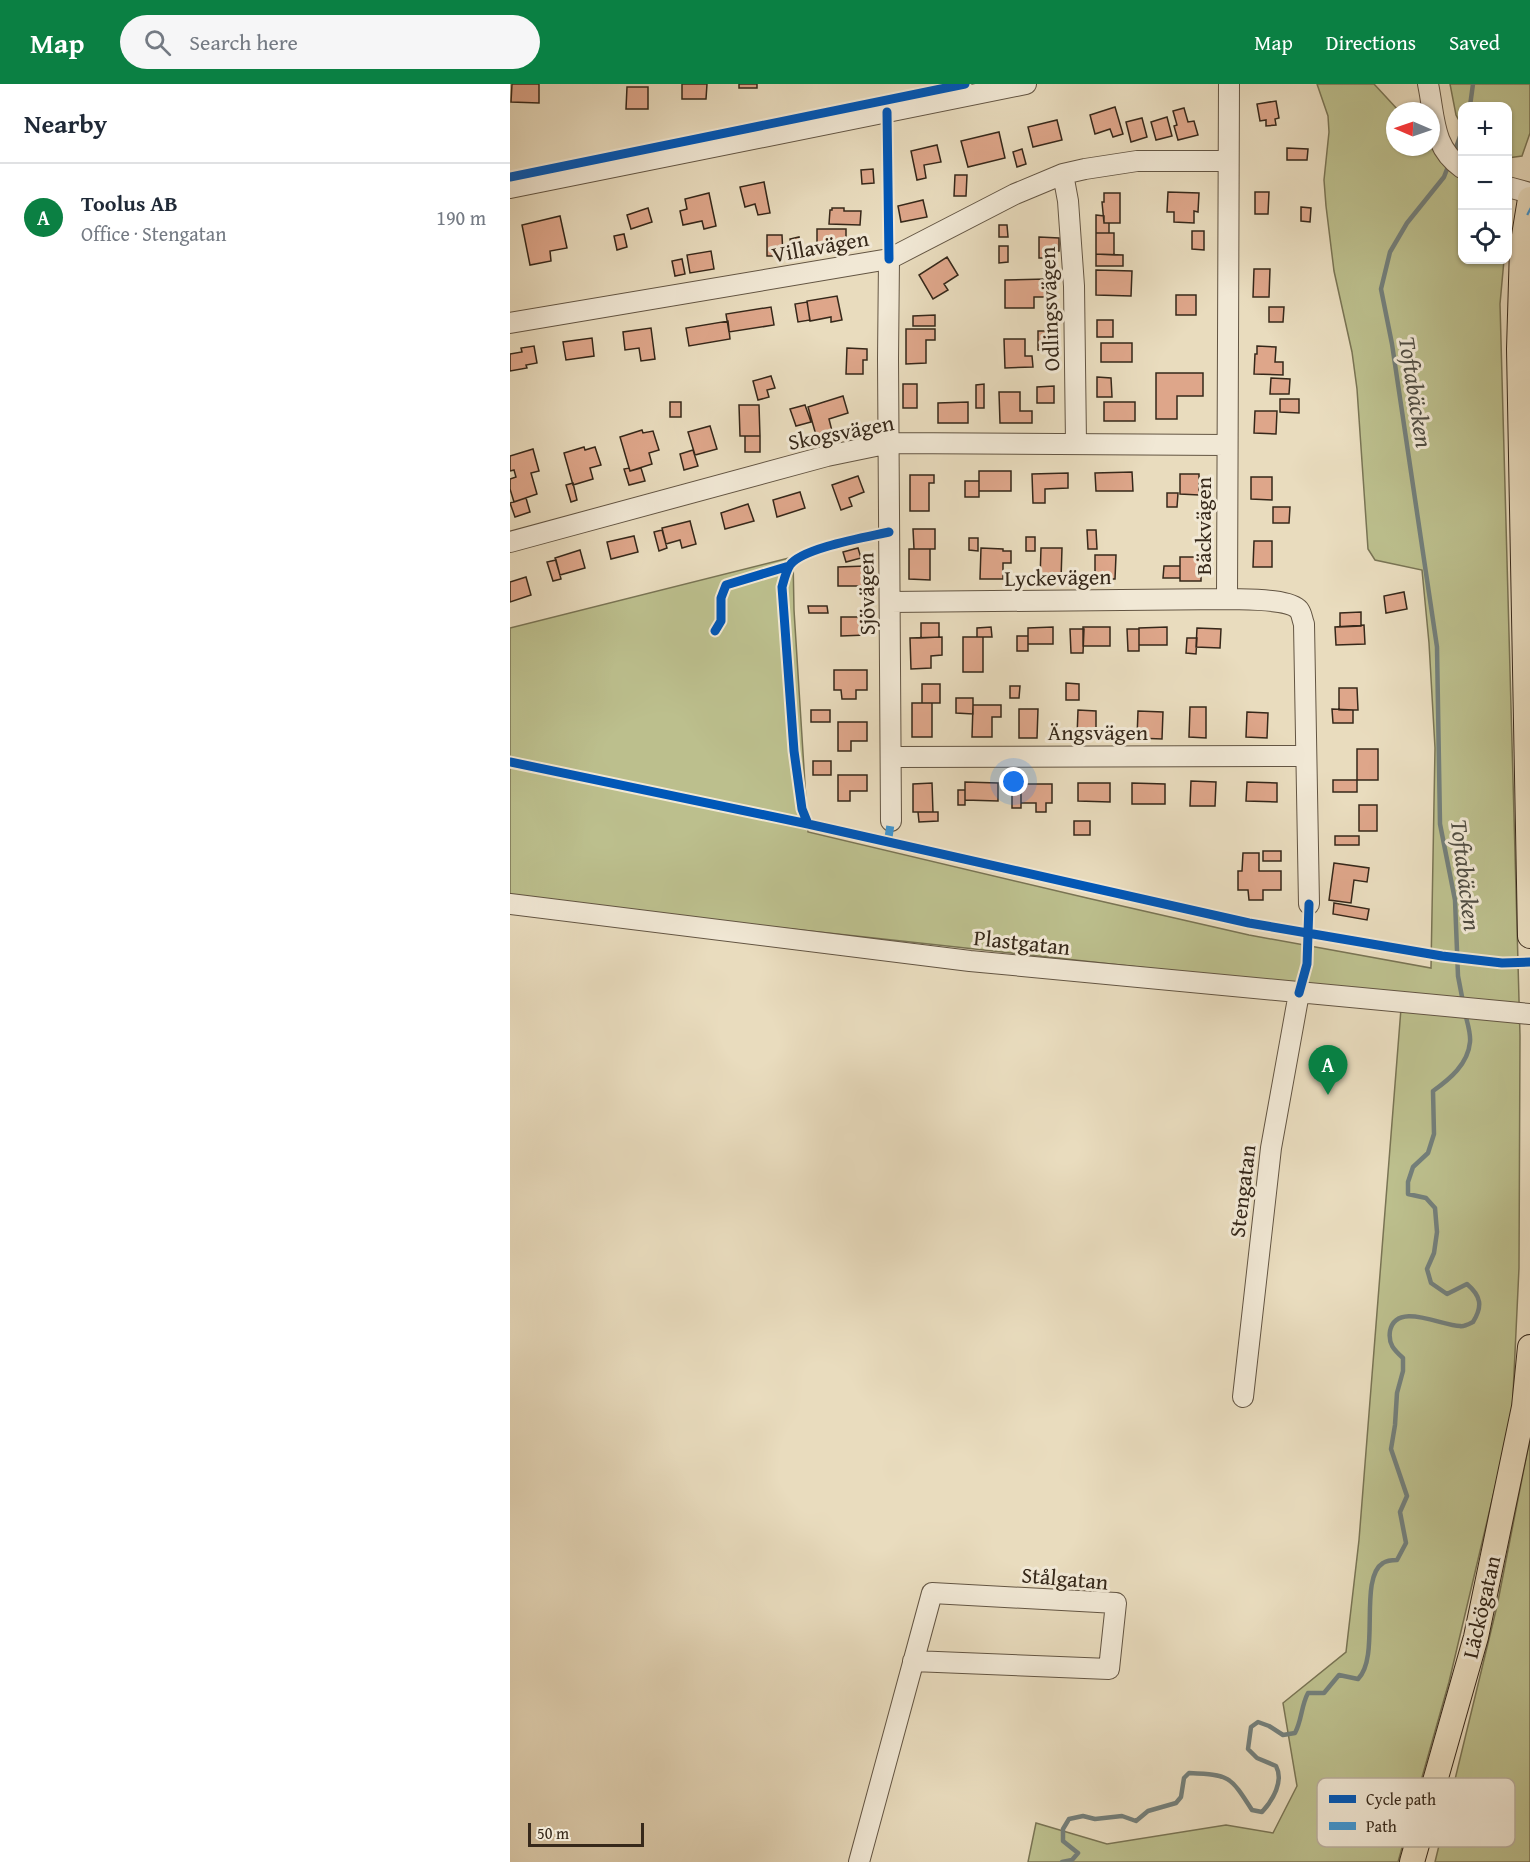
<!DOCTYPE html>
<html lang="en">
<head>
<meta charset="utf-8">
<style>
	:root { --surface:#fff; --page:#f6f6f7; --text:#1f2937; --muted:#747a83; --line:#e0e1e3; --accent:#0b8043 }
	body { margin:0; font-family:"Gentium Book Plus",serif; background:var(--page); color:var(--text) }
	.controls { position:absolute; right:18px; top:18px; display:grid; overflow:hidden; border-radius:12px; box-shadow:0 2px 4px #0004 }
	.controls button { width:54px; height:54px; display:grid; place-items:center; padding:0; border:0; border-bottom:2px solid var(--line); background:var(--surface); color:var(--text); font:30px sans-serif }
	.compass { position:absolute; left:876px; top:18px; width:54px; height:54px; border-radius:50%; background:var(--surface); box-shadow:0 2px 4px #0004; rotate:272deg }
	.scale { position:absolute; left:18px; bottom:15px; width:116px; box-sizing:border-box; padding-left:6px; border:3px solid #36281a; border-top:0; font-size:16px; line-height:21px; white-space:nowrap; color:#36281a; -webkit-text-stroke:4px #f1e8d5; paint-order:stroke }
	.you { position:absolute; left:504px; top:698px; width:21px; height:21px; margin:-15px; border:4px solid #fff; border-radius:50%; background:#1a73e8; box-shadow:0 0 0 9px #1a73e833 }
	.badge { display:grid; place-items:center; width:39px; height:39px; border-radius:50%; background:var(--accent); color:#fff; font-size:20px; font-weight:700 }
	.pin { position:absolute; translate:-50% -50px; filter:drop-shadow(0 2px 3px #0008) }
	.pin::after { content:''; position:absolute; top:32px; width:21px; height:18px; background:inherit; clip-path:polygon(0 0,100% 0,50% 100%) }
	.list { margin:0; padding:0; list-style:none }
	h2 { display:flex; justify-content:space-between; align-items:center; height:78px; margin:0; padding:0 24px; font-size:26px }
	h2 small { font-size:20px; font-weight:400; color:var(--muted) }
	.list li { display:grid; grid-template-columns:39px 1fr auto; gap:18px; align-items:center; box-sizing:border-box; height:108px; padding:0 24px; border-top:2px solid var(--line) }
	.list b { display:block; font-size:22px; white-space:nowrap }
	.list p { margin:0; font-size:20px; white-space:nowrap; color:var(--muted) }
	.list em { font-size:20px; font-style:normal; color:var(--muted) }
	.icon { flex:none; width:33px; height:33px; fill:none; stroke:currentColor; stroke-width:2; stroke-linecap:round; stroke-linejoin:round }
	.map { position:relative; flex:none; width:1020px; height:1778px; overflow:hidden }
	header { display:flex; align-items:center; gap:36px; box-sizing:border-box; height:84px; padding:0 30px; background:var(--accent); color:#fff }
	header strong { font-size:28px }
	nav { display:flex; gap:33px; margin-inline-start:auto; font-size:21px }
	.search { width:420px; height:54px; background:var(--page); display:flex; align-items:center; gap:15px; box-sizing:border-box; padding:0 21px; border-radius:33px; color:var(--muted); font-size:22px }
	main { display:flex }
	aside { flex:1; background:var(--surface) }
	.map>svg:first-child { display:block }
	.green { fill:#bcbf8d; stroke:#797454; stroke-width:1.5 }
	.lines { fill:none; stroke-linecap:round; stroke-linejoin:round }
	.stream { stroke:#737f7b; stroke-width:4.5 }
	.building { fill:#dea68a; stroke:#36281a; stroke-width:1.5 }
	.minor-casing { stroke:#635543; stroke-width:22 }
	.major-casing { stroke:#36281a; stroke-width:26 }
	.minor { stroke:#f1e8d5; stroke-width:20 }
	.major { stroke:#e9dcbe; stroke-width:24 }
	.quiet { stroke:#3e96d4; stroke-width:8; stroke-dasharray:15 8; stroke-linecap:butt }
	.cycleway-casing { stroke:#f1e8d5; stroke-width:13 }
	.cycleway { stroke:#0057b8; stroke-width:9 }
	.labels { text-anchor:middle; dominant-baseline:central; stroke-width:6; stroke-linejoin:round; paint-order:stroke }
	.street-label { font-size:22px; fill:#36281a; stroke:#f1e8d5 }
	.water-label { font-size:24px; font-style:italic; fill:#4f4c42; stroke:#f1e8d5 }
	.key { fill:#f1e8d5; stroke:#b9ae9d; stroke-width:1.5 }
	.key-label { font-size:16px; fill:#36281a }
</style>
</head>
<body>
<header>
<strong>Map</strong>
<div class="search"><svg class="icon" aria-label="search" viewBox="0 0 24 24"><circle cx="10" cy="10" r="6"/><path d="M15 15l6 6"/></svg>Search here</div>
<nav><a>Map</a><a>Directions</a><a>Saved</a></nav>
</header>
<main>
<aside>
<h2>Nearby<small></small></h2>
<ul class="list">
<li><span class="badge">A</span><div><b>Toolus AB</b><p>Office · Stengatan</p></div><em>190 m</em></li>
</ul>
</aside>
<div class="map">
<svg width="1020" height="1778" viewBox="0 0 1020 1778">
	<rect width="100%" height="100%" fill="#e9dcbe"/>
	<filter id="stains"><feTurbulence type="fractalNoise" baseFrequency=".00333" numOctaves="4"/><feColorMatrix values="0 0 0 0 .2 0 0 0 0 .09 0 0 0 0 .02 0 0 0 .5 -.17"/></filter>
	<radialGradient id="worn" r=".72"><stop offset=".6" stop-color="#630" stop-opacity="0"/><stop offset="1" stop-color="#630" stop-opacity=".3"/></radialGradient>
	<path class="green" d="M807,0H864L889,27H885V63H921V61L952,94V176H994L990,220L1010,952L1009,1184L1002,1332L939,1598L888,1778H518L526,1739L597,1760L716,1741L763,1749L787,1702L773,1619L836,1568L849,1456L892,912L0,814V544L283,473L284,526L298,748L577,814L739,851L921,884L925,664L919,559L912,486L865,476L858,465L847,305L842,268L824,187L816,122L814,96L819,48L818,32Z
		M940,0H1020V49L1012,72L998,74V22H952V42L946,31Z
		M1020,1354V1778H925L987,1522Z"/>
	<g class="lines">
		<path class="stream" d="M960,22L963,0
			M944,69L952,47
			M939,80L934,93L897,139L880,168L871,205L882,260L927,563L930,740L945,816L948,892L953,918
			M552,1778L562,1776L568,1769L553,1757V1745L559,1735L573,1732L585,1735L612,1732L626,1737L638,1727L666,1719L671,1713L674,1694L679,1689C719,1691 720,1691 742,1726L752,1728C763,1716 774,1697 766,1682L747,1674L738,1665L741,1643L748,1638L759,1642L773,1651L785,1649C792,1636 791,1622 798,1609H814L829,1591L848,1595C871,1573 848,1494 873,1479C876,1477 883,1476 887,1476L896,1459L890,1428L897,1412L881,1365L885,1341L887,1309L893,1287V1274C884,1266 878,1260 880,1247C886,1217 932,1242 950,1242C954,1243 959,1240 963,1238C973,1222 971,1212 957,1200L937,1210L921,1199L917,1185L924,1169L927,1148L925,1124L916,1114L898,1110V1098L903,1083L918,1069L924,1050L923,1007C940,995 958,980 960,958C961,949 957,938 955,929"/>
	</g>
	<path class="building" d="M2,0H29V19L1,18Z
		M172,0H197L196,15H172Z
		M229,0H247V4H229Z
		M117,3H138V25H116Z
		M766,17L769,34L765,35L766,41L756,42V36L750,37L747,20Z
		M605,23L613,50L603,53L600,45L585,50L580,31Z
		M674,24L678,38L684,37L688,51L668,56L664,42L667,41L663,27Z
		M657,33L662,52L646,56L641,38Z
		M632,34L637,53L621,58L616,38Z
		M547,36L552,56L523,63L518,43Z
		M489,48L495,74L458,83L451,57Z
		M427,61L431,78L414,81L416,94L407,96L401,67Z
		M777,64L798,65L797,76H777Z
		M512,65L516,80L507,83L503,68Z
		M363,85L364,99L352,100L351,86Z
		M445,91H457L456,112H444Z
		M254,98L260,129L248,131L245,120L235,123L230,103Z
		M658,108L689,109L688,128L684,127V139L664,138V128H657Z
		M745,108H759L758,130H745Z
		M199,109L206,142L194,145L192,137L173,141L170,127L177,125L175,115Z
		M594,109H610V139H594L592,118H594Z
		M413,116L417,133L391,138L388,122Z
		M791,123L801,124L800,138L791,137Z
		M138,124L142,138L121,145L117,131Z
		M322,124H334V127H351L350,141L319,140L320,126H322Z
		M586,131L594,132V139H599V149H586Z
		M50,132L57,164L40,167L41,177L20,181L12,141Z
		M489,141H497L498,153H489Z
		M307,145H336V160L307,159Z
		M682,147H694V166L682,165Z
		M586,149H604V171L586,170Z
		M114,150L117,163L107,166L104,152Z
		M257,151H272L273,172H257Z
		M289,153L292,169L283,171L280,155Z
		M529,153L549,154V167H543V174H529Z
		M489,162H498V178L489,179Z
		M201,167L204,185L180,189L177,171Z
		M586,170L613,171V182H586Z
		M437,173L448,191L434,200L438,206L423,215L409,191Z
		M172,175L175,190L165,192L162,177Z
		M744,185H760L759,213H743Z
		M586,186L622,187L621,212L586,211Z
		M536,195V213H524V224H495V196Z
		M666,211H686V231H666Z
		M327,212L332,236L321,238V233L300,237L297,217Z
		M297,218L300,236L288,238L285,220Z
		M261,223L264,241L219,248L216,230Z
		M759,223H774L773,238H759Z
		M425,231V242H403V232Z
		M587,236H603V253H587Z
		M218,237L220,255L179,262L176,244Z
		M141,244L145,275L131,277L129,264L115,266L113,248Z
		M396,245H425V256H416V279L396,280Z
		M528,247H542L543,266H528Z
		M82,254L84,272L56,276L53,258Z
		M494,255H515V272H522L523,283L495,284Z
		M591,259H622V278H591Z
		M24,262L27,279L16,281L17,284L0,287V270L12,268L11,264Z
		M747,262L766,263L765,278H773V291L744,290L745,270H747Z
		M337,264L357,265V276H353V290H336Z
		M646,289H693V312H667V335H646Z
		M261,292L265,304L257,306L259,313L248,316L243,297Z
		M587,293L601,294L602,313H587Z
		M761,294L780,295L779,310H760Z
		M393,300H407V324H393Z
		M474,300V324H466V301Z
		M544,302V319H527V303Z
		M489,308H510V327H522V339H490Z
		M333,312L338,329L319,335L322,347L306,351L298,323Z
		M770,315H789V329L770,328Z
		M160,318H171V333H160Z
		M458,318V339H428V319Z
		M594,318H625V337H594Z
		M229,321H249L250,352H230Z
		M295,321L301,338L286,342L280,325Z
		M745,327H767L766,350L744,349Z
		M200,342L207,365L185,371L178,348Z
		M132,346L133,349L143,347L149,366L139,369L142,380L120,387L110,353Z
		M235,352H250V368H235Z
		M74,363L75,366L85,363L91,381L80,384L83,395L63,401L54,369Z
		M23,365L29,387L21,389L27,410L4,418L0,405V395L6,393L4,386L0,387V372Z
		M183,366L188,382L174,386L170,370Z
		M119,384L120,387L131,384L135,397L119,401L114,385Z
		M469,387H501V407H469Z
		M622,388L623,407H586L585,389Z
		M558,389V404L535,405V419H523L522,390Z
		M670,390H689V411L670,410Z
		M400,391H424V399H419V427H400Z
		M348,392L354,408L339,414L342,422L331,426L322,401Z
		M741,393H762V416L741,415Z
		M455,397H469V413H455Z
		M63,399L67,416L61,418L56,401Z
		M290,408L295,424L267,433L263,416Z
		M657,409H668L667,423H657Z
		M16,414L20,428L5,433L0,419Z
		M238,420L244,437L215,445L211,429Z
		M763,423H780L779,439H763Z
		M180,437L186,460L172,464L170,456L156,460L152,444Z
		M403,445H425V465H404Z
		M152,446L157,464L149,467L144,448Z
		M577,446H586L587,465H578Z
		M124,452L128,468L101,475L97,458Z
		M516,453H525V467H516Z
		M459,454H468V467L459,466Z
		M744,457H762V483H743Z
		M348,464L351,474L336,478L333,468Z
		M471,464L493,465V467H501V479H493V495H470Z
		M531,464H552L551,496L530,495Z
		M399,465H420V496L399,495Z
		M70,466L75,484L50,491L45,474Z
		M585,471H606L605,495H585Z
		M670,473H691V497H670Z
		M46,476L51,495L43,497L37,478Z
		M355,482V502H328V483Z
		M654,482H670V494H653Z
		M16,493L21,511L0,518V498Z
		M894,508L897,525L876,529L874,512Z
		M298,522H317L318,529H299Z
		M851,528V542L830,543V529Z
		M331,533H356V551L331,552Z
		M411,539H429V553L411,554Z
		M854,541L855,560L826,561L825,543Z
		M481,543L482,553H467V544Z
		M543,543V560H518V544Z
		M573,543H600V562H573Z
		M657,543V561H629V544Z
		M687,544L711,545L710,564L686,563Z
		M560,545H574L573,569H561Z
		M617,545H629V567H618Z
		M507,552H518V567H507Z
		M432,553V571L421,572V584L401,585L400,554Z
		M453,553H473V588H453Z
		M677,554H687L686,570L676,569Z
		M324,586H357V606H346V615H332L331,606H324Z
		M556,599L569,600V616H556Z
		M412,600H430V619H412Z
		M500,602H510L509,614H500Z
		M829,604H847L848,626H829Z
		M446,614H463V630L446,629Z
		M402,619H422V653H402Z
		M463,621H491V633H482V653H462Z
		M680,623H696V654L679,653Z
		M509,625H528L527,654H509Z
		M822,625L843,626V639H823Z
		M301,626H320V638H301Z
		M568,626L586,627V653H567Z
		M628,627L653,628L652,655L627,654Z
		M737,628L758,629L757,654L736,653Z
		M328,638H357V657H341V667H328Z
		M847,665H868V696H847Z
		M303,677H321V691H303Z
		M328,691H357V707H340V717H328Z
		M823,696H847V708H823Z
		M681,697L706,698L705,722H680Z
		M455,698L488,699V717L455,716Z
		M737,698L767,699V718L736,717Z
		M422,699L423,728H403V700Z
		M568,699H600V718L568,717Z
		M622,699L655,700V720H622Z
		M511,700H542V719H536V728H526V719H511Z
		M448,706H455V721H448Z
		M502,707H511V724H502Z
		M849,721H867V747H849Z
		M408,728H428V737L409,738Z
		M564,737H580V751H564Z
		M825,752H849V761H825Z
		M753,767H771V777H753Z
		M733,769H749V787H771V806H753V816H739L738,806H728V787H732Z
		M824,779L859,784L857,798L844,796L841,819L819,816Z
		M824,819L859,825L857,836L823,830Z"/>
	<g class="lines">
		<g class="minor-casing">
			<path id="minor" d="M719,0L717,515C733,516 779,514 789,526C792,530 792,535 794,540L799,820
				M918,0C925,33 922,63 952,84
				M553,90L558,117L564,202L566,359
				M998,103L1020,109
				M0,104L516,0
				M379,175L378,275L381,737
				M0,239L379,175L505,110L553,90L575,85L627,77H718
				M0,458L317,372L380,359L717,361
				M380,518L717,515
				M381,673L795,672
				M0,820L460,877L1020,930
				M733,1313L761,1064L789,909
				M349,1778L422,1509L606,1519L599,1585L403,1577"/>
		</g>
		<g class="major-casing">
			<path id="major" d="M1020,115L1012,164L1009,265L1020,852
				M902,1778L966,1553L1014,1323L1020,1263"/>
		</g>
		<use href="#minor" class="minor"/>
		<use href="#major" class="major"/>
		<path class="quiet" d="M1018,127L1020,128
			M378,757L381,737"/>
		<g class="cycleway-casing">
			<path id="cycleway" d="M377,28L379,175
				M0,93L455,0
				M205,547L211,537V514L216,501L279,482
				M0,678L298,740L739,839L932,872L992,879L1020,878
				M298,740L292,725L284,667L272,503C274,496 276,487 280,481C292,464 357,453 379,448
				M789,909L797,880L799,820"/>
		</g>
		<use href="#cycleway" class="cycleway"/>
	</g>
	<g class="labels">
		<g class="street-label">
			<text transform="translate(310 162) rotate(-10)">Villavägen</text>
			<text transform="translate(539 225) rotate(-92)">Odlingsvägen</text>
			<text transform="translate(331 348) rotate(-11)">Skogsvägen</text>
			<text transform="translate(693 442) rotate(-90)">Bäckvägen</text>
			<text transform="translate(548 493) rotate(-1)">Lyckevägen</text>
			<text transform="translate(356 510) rotate(-91)">Sjövägen</text>
			<text x="588" y="648">Ängsvägen</text>
			<text transform="translate(512 858) rotate(6)">Plastgatan</text>
			<text transform="translate(732 1107) rotate(-83)">Stengatan</text>
			<text transform="translate(555 1494) rotate(5)">Stålgatan</text>
			<text transform="translate(971 1523) rotate(-77)">Läckögatan</text>
		</g>
		<g class="water-label">
			<text transform="translate(906 308) rotate(81)">Toftabäcken</text>
			<text transform="translate(956 791) rotate(83)">Toftabäcken</text>
		</g>
	</g>
	<rect x="807" y="1694" width="198" height="69" rx="9" class="key"/>
	<rect x="819" y="1711" width="27" height="8" fill="#0057b8"/>
	<rect x="819" y="1738" width="27" height="8" fill="#3e96d4"/>
	<g class="key-label">
		<text x="856" y="1721">Cycle path</text>
		<text x="856" y="1748">Path</text>
	</g>
	<rect width="100%" height="100%" filter="url(#stains)"/>
	<rect width="100%" height="100%" fill="url(#worn)"/>
</svg>
<div class="controls">
<button>+</button>
<button>−</button>
<button><svg class="icon" aria-label="locate" viewBox="0 0 24 24"><circle cx="12" cy="12" r="6"/><path d="M12 2v4M12 18v4M2 12h4M18 12h4"/></svg></button>
</div>
<svg class="compass" viewBox="-18 -18 36 36"><path d="M0-13l5 13h-10z" fill="#e53935"/><path d="M0 13l5-13h-10z" fill="#747a83"/></svg>
<div class="scale">50 m</div>
<div class="you"></div>
<div class="pin badge" style="left:818px;top:1011px">A</div>
</div>
</main>
</body>
</html>
